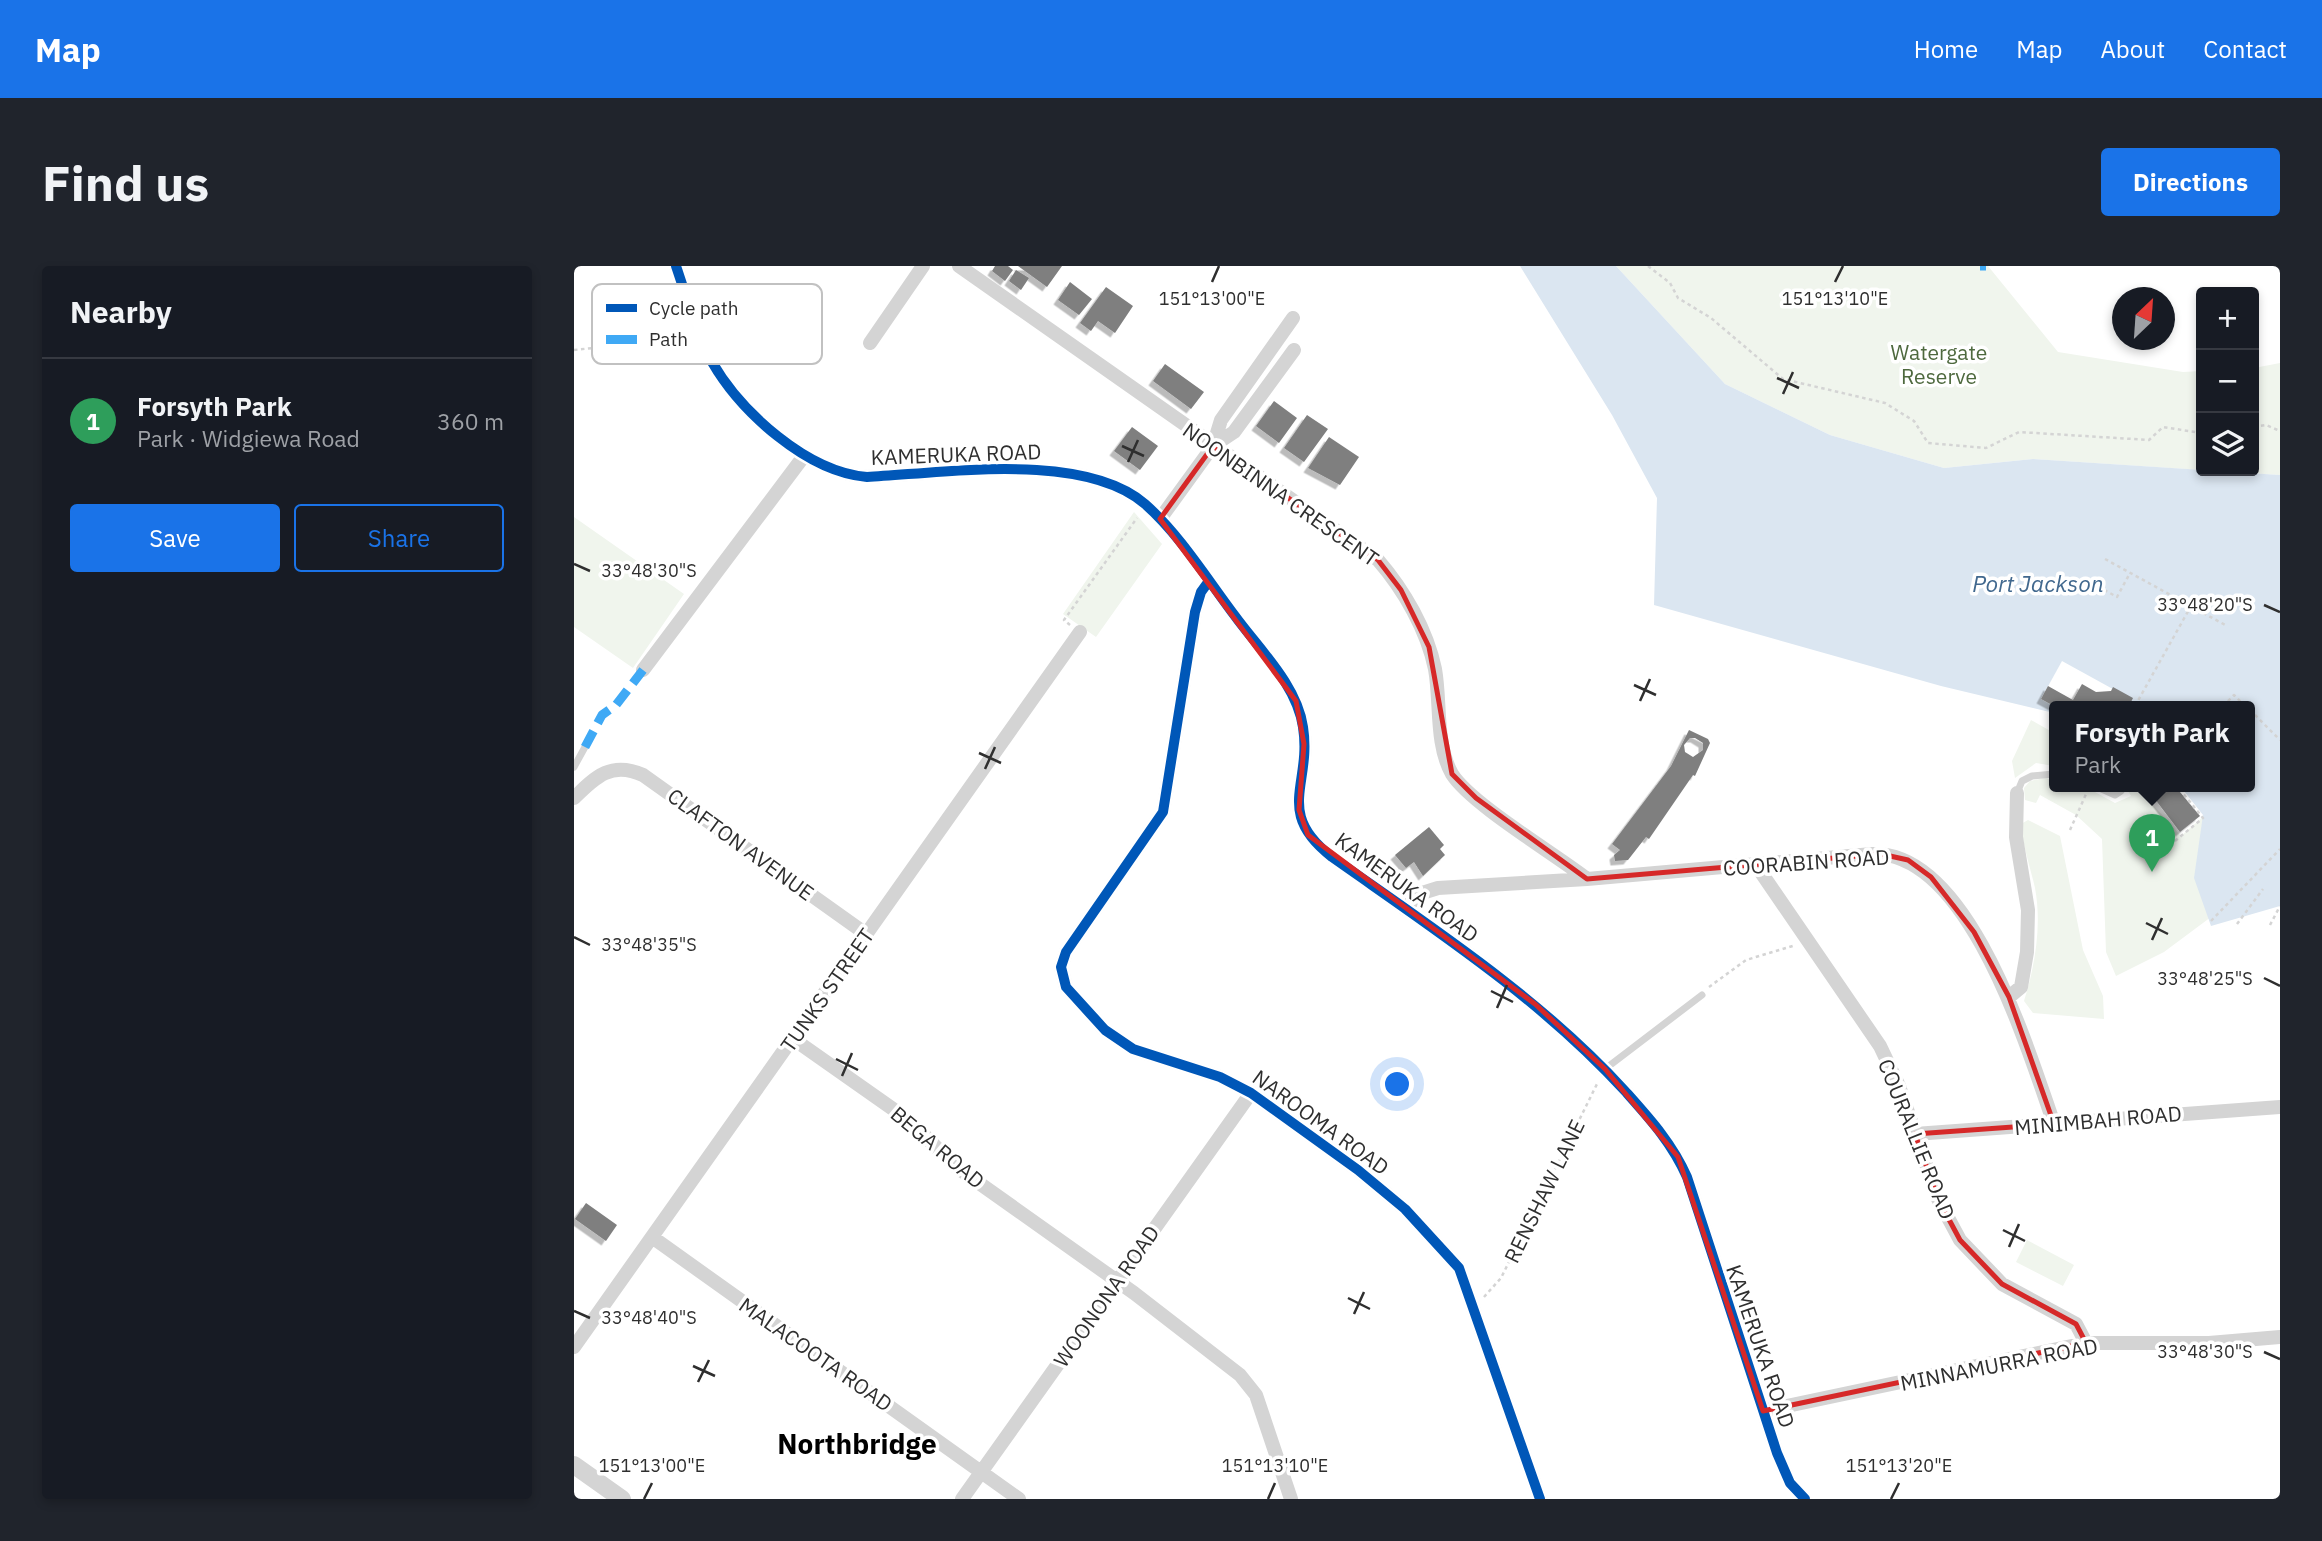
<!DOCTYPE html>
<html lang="en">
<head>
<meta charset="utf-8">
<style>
	:root { --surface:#171b24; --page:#20242c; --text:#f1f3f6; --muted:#9ea1a6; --line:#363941; --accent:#1a73e8 }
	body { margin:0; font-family:"IBM Plex Sans",sans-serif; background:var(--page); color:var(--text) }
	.controls { position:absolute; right:21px; top:21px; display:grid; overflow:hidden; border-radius:7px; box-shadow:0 4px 10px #0003 }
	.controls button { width:63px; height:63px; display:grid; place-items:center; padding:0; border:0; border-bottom:2px solid var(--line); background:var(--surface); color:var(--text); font:35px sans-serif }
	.compass { position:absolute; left:1538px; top:21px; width:63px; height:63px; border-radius:50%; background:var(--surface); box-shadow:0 4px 10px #0003; rotate:25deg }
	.you { position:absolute; left:824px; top:819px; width:24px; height:24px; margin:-18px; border:5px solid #fff; border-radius:50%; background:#1a73e8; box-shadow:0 0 0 10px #1a73e833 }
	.badge { display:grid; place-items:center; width:46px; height:46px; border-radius:50%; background:var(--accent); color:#fff; font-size:23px; font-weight:700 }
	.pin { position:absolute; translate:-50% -58px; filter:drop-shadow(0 2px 4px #0008) }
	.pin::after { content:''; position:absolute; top:37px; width:24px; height:21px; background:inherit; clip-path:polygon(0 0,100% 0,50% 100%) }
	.popup { position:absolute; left:1475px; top:435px; width:206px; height:91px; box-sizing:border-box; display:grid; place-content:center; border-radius:7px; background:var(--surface); filter:drop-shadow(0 2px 5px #0005); font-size:23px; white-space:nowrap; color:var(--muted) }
	.popup b { font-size:26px; color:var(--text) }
	.popup::after { content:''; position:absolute; left:50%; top:100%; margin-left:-14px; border:14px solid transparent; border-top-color:var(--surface) }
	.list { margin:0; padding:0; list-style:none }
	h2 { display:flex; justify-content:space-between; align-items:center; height:91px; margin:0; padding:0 28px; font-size:30px }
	h2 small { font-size:23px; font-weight:400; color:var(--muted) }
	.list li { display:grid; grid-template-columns:46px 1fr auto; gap:21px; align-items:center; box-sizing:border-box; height:126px; padding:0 28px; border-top:2px solid var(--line) }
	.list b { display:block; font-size:26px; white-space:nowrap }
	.list p { margin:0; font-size:23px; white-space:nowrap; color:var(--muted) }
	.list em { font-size:23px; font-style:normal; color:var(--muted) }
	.actions { display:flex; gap:14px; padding:21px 28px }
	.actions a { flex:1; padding:16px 0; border:2px solid var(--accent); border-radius:7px; text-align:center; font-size:24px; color:var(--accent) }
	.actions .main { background:var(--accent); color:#fff }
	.icon { flex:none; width:38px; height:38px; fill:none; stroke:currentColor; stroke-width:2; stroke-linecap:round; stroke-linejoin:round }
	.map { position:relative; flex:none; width:1706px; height:1233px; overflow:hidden; border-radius:7px }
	header { display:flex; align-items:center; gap:42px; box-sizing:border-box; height:98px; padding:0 35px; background:var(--accent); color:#fff }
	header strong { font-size:33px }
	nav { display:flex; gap:38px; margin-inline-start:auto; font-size:24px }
	.intro { display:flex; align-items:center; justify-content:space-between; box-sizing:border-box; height:168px; padding:0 42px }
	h1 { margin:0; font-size:49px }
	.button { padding:18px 32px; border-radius:7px; background:var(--accent); color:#fff; font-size:24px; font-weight:700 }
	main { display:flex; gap:42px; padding:0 42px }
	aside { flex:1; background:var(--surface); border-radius:7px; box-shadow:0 4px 10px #0003 }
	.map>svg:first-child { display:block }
	.green { fill:#f0f5ed }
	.water { fill:#dbe6f1 }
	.pier { fill:#fff }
	.building { fill:#7f7f7f; fill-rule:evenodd; filter:url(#shadow) }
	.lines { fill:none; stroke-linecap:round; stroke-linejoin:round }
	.path { stroke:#d4d4d4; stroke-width:2.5; stroke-dasharray:3.5 3.5; stroke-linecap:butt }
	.service { stroke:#d4d4d4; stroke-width:7 }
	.minor { stroke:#d4d4d4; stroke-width:14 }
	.tertiary { stroke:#d4d4d4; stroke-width:18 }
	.quiet { stroke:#3fa9f5; stroke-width:9; stroke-dasharray:18 9; stroke-linecap:butt }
	.cycleway-casing { stroke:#fff; stroke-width:15 }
	.cycleway { stroke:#0057b8; stroke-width:10 }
	.marked { fill:none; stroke:#d62828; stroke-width:5; stroke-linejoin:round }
	.ticks { fill:none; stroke:#2f2f2f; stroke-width:2.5 }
	.labels { text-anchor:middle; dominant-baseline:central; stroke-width:7; stroke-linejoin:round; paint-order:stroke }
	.park-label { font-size:21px; fill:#4e693e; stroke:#fff }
	.street-label { font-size:21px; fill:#2f2f2f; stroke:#fff }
	.water-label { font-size:23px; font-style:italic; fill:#41688e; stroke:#fff }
	.district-label { font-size:28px; font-weight:bold; fill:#000; stroke:#fff }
	.key { fill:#fff; stroke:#c1c1c1; stroke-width:2 }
	.key-label { font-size:19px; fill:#2f2f2f }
	.ticks-label { font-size:18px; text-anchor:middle; fill:#2f2f2f; stroke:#fff; stroke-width:7; stroke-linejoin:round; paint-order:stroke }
</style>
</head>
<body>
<header>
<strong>Map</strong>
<nav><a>Home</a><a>Map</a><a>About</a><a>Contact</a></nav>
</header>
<div class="intro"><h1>Find us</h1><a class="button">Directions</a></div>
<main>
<aside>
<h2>Nearby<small></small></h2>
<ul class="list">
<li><span class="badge" style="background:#2e9e5b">1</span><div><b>Forsyth Park</b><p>Park · Widgiewa Road</p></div><em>360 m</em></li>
</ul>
<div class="actions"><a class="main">Save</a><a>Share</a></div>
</aside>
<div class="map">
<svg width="1706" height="1233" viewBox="0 0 1706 1233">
	<defs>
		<filter id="shadow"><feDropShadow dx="-4.5" dy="4.5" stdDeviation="0" flood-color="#0004"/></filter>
	</defs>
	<rect width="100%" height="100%" fill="#fff"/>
	<path class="green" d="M1042,0H1414L1484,86L1609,106L1627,105V204L1459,193L1370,202L1256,169L1151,118Z
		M1706,97V209L1641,205H1680V102Z
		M560,246L588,278L522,371L489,348Z
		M0,251L110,328L59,402L0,361Z
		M1457,454L1480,467V500L1462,497L1441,512L1438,495Z
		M1471,512L1480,514V520H1510L1541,537L1557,530L1551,520H1562L1607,570L1631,549L1637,651L1590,686L1542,710L1532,686L1528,573L1502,549L1466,529L1462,537L1451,534L1450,522L1456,515Z
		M1454,554L1486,570L1509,684L1529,730L1530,753L1459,747L1450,735C1461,700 1468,659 1461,622C1456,600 1449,581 1447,558Z
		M1453,974L1500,999L1489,1020L1442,996Z"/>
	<path class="water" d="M946,0H1042L1151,118L1256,169L1370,202L1459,193L1706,209V640L1637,660L1620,612L1629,549L1606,520H1676V440H1480V447L1367,420L1080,339L1083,232L1038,149Z"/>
	<path class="pier" d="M1488,395L1557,433L1553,440H1480L1467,433Z"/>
	<path class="building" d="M421,0H434L439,4L431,15L418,5Z
		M444,0H488L473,21Z
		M442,4L455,12L447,24L435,15Z
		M496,16L518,33L505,49L484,34Z
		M532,21L559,40L541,67L524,55L517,65L506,57Z
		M591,98L630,126L617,143L579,115Z
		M700,135L723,152L705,177L682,160Z
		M733,149L754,163L730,196L710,182Z
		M558,161L584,180L566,204L540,185Z
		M755,171L785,191L766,219L734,202Z
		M1508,418L1522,426L1537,425L1539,421L1559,432L1555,440H1480L1467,433L1474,420L1499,434Z
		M1115,464L1134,473L1136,477L1121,510L1119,509L1075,573L1072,571L1054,594L1041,595L1040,589L1046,584L1038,578L1097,500ZM1121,472L1129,477V484L1119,491L1111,486L1110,479L1116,472Z
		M1571,520H1601L1626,550L1606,566Z
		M855,561L870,579L866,583L871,589L849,610L840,596L832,602L821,589Z
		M12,937L43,959L32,975L1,953Z"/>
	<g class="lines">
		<path class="path" d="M1074,0L1096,17L1104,32L1137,52L1209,113L1311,137L1340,155L1354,177L1412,182L1445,166L1575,174L1589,161L1627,167
			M0,84L28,81
			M1680,161L1692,159L1706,165
			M1531,293L1653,360
			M1518,317L1543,331L1556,307
			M496,359L490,354L563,252
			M1561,440L1617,340
			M1649,440L1660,429L1671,440
			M1656,440H1658
			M1676,444L1706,474
			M1496,564L1513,526
			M1601,575L1629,552L1603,520
			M1637,655L1706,583
			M1663,658L1689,623
			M1696,659L1706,640
			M1135,721L1172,694L1222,679
			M910,1031L927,1012L1023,818"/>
		<path class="service" d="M37,80L124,64
			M0,501L11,481
			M1521,520L1541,529L1547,525L1545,520
			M1443,527L1448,515L1458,510L1480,508
			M1031,803L1128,729"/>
		<path class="minor" d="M102,0C113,32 122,66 138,96C167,146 233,206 293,211C370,207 510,185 571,238C606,269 633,313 661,350C685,383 723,419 729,461C738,519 700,546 758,591C860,663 966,732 1051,825C1076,853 1098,877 1113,911L1203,1187L1216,1217L1231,1233
			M385,0L804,294C830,324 853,364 861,403C867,436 861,478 878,508C897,538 981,588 1013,613
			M296,77L349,0
			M639,180L660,166L720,84
			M586,253L639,180L647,154L719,52
			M635,315L627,326L621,346L589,546L492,686L487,701L492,721L531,764L559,783L646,811L677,827L784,904L831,943L885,1002L966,1233
			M69,404L230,190
			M0,532C22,510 38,495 69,509L292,668
			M1182,599L1306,780L1325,820L1364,933L1386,974L1428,1018L1502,1058L1512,1077
			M831,643L845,628L864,622L1013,613L1298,588C1395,584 1454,784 1480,858
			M1435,731L1447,721L1453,686L1454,644L1442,571L1443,527
			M218,772L336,855L381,900L560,1027L666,1109L682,1129L717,1233
			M1341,868L1706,841
			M78,971L445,1233
			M0,1081L506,366
			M1189,1145L1512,1077H1635L1706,1071
			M388,1233L677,827"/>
		<path class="tertiary" d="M0,1199L48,1233"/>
		<path class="quiet" d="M1406,0H1412
			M11,481L28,449L42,439L69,404"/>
		<g class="cycleway-casing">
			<path id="cycleway" d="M102,0C113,32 122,66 138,96C167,146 233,206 293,211C370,207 510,185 571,238C606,269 633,313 661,350C685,383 723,419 729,461C738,519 700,546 758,591C860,663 966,732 1051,825C1076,853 1098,877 1113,911L1203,1187L1216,1217L1231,1233
				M635,315L627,326L621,346L589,546L492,686L487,701L492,721L531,764L559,783L646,811L677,827L784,904L831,943L885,1002L966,1233"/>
		</g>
		<use href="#cycleway" class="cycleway"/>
	</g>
	<path class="marked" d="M639,180L804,294L827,324L855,381L878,508L902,532L1013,613L1307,588L1334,594L1357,611L1400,666L1435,731L1480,858L1341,868L1364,933L1386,974L1428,1018L1502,1058L1512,1077L1189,1145L1104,891L1031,803L961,738L734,569L725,544L730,478L722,435L586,253Z"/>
	<path class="ticks" d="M638,16L645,0M1261,16L1269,0M1203,112L1225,122M1209,128L1219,106M548,180L570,190M554,196L564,174M0,298L16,305M1690,339L1706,346M1060,419L1082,429M1066,435L1076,413M405,487L427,497M411,503L421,481M1572,657L1594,668M0,671L16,679M1578,674L1588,652M1690,712L1706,720M917,725L939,736M923,742L933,719M262,793L284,804M268,810L278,787M1429,964L1451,975M1435,981L1445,958M774,1032L796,1043M0,1045L16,1052M780,1048L790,1026M1690,1086L1706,1093M119,1100L141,1110M124,1116L135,1094M70,1233L78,1217M694,1233L701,1217M1317,1233L1325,1217"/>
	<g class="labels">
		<g class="park-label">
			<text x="1365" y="86">Watergate<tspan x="1365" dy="24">Reserve</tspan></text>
		</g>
		<g class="street-label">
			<text transform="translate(382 188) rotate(-2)">KAMERUKA ROAD</text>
			<text transform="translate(707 228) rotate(35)">NOONBINNA CRESCENT</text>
			<text transform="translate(167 578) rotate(36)">CLAFTON AVENUE</text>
			<text transform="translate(1232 596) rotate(-4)">COORABIN ROAD</text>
			<text transform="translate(833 621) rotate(36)">KAMERUKA ROAD</text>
			<text transform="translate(253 724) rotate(-55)">TUNKS STREET</text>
			<text transform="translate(1524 854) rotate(-5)">MINIMBAH ROAD</text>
			<text transform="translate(747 856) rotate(36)">NAROOMA ROAD</text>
			<text transform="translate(1343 873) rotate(68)">COURALLIE ROAD</text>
			<text transform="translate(364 881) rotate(40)">BEGA ROAD</text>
			<text transform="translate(970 925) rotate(-64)">RENSHAW LANE</text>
			<text transform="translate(532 1030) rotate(-55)">WOONONA ROAD</text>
			<text transform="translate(1187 1080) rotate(71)">KAMERUKA ROAD</text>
			<text transform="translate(242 1088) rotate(35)">MALACOOTA ROAD</text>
			<text transform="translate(1425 1098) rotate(-11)">MINNAMURRA ROAD</text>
		</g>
		<g class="water-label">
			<text x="1464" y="317">Port Jackson</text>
		</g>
		<g class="district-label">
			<text x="283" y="1177">Northbridge</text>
		</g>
	</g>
	<rect x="18" y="18" width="230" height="80" rx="10" class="key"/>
	<rect x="32" y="38" width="31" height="8" fill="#0057b8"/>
	<rect x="32" y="69" width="31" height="9" fill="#3fa9f5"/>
	<g class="key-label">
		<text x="75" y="49">Cycle path</text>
		<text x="75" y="80">Path</text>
	</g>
	<g class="ticks-label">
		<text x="638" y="39">151°13'00"E</text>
		<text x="1261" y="39">151°13'10"E</text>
		<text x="75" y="311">33°48'30"S</text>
		<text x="1631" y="345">33°48'20"S</text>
		<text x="75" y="685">33°48'35"S</text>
		<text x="1631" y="719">33°48'25"S</text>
		<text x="75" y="1058">33°48'40"S</text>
		<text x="1631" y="1092">33°48'30"S</text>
		<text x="78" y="1206">151°13'00"E</text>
		<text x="701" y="1206">151°13'10"E</text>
		<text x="1325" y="1206">151°13'20"E</text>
	</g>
</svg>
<div class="controls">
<button>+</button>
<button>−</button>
<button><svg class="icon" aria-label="layers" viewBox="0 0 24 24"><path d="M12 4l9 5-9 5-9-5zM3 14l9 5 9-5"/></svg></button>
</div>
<svg class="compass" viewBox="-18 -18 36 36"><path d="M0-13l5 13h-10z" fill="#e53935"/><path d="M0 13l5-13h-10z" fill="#9ea1a6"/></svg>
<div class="you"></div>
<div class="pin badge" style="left:1578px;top:606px;background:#2e9e5b">1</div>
<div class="popup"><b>Forsyth Park</b>Park</div>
</div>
</main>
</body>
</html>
